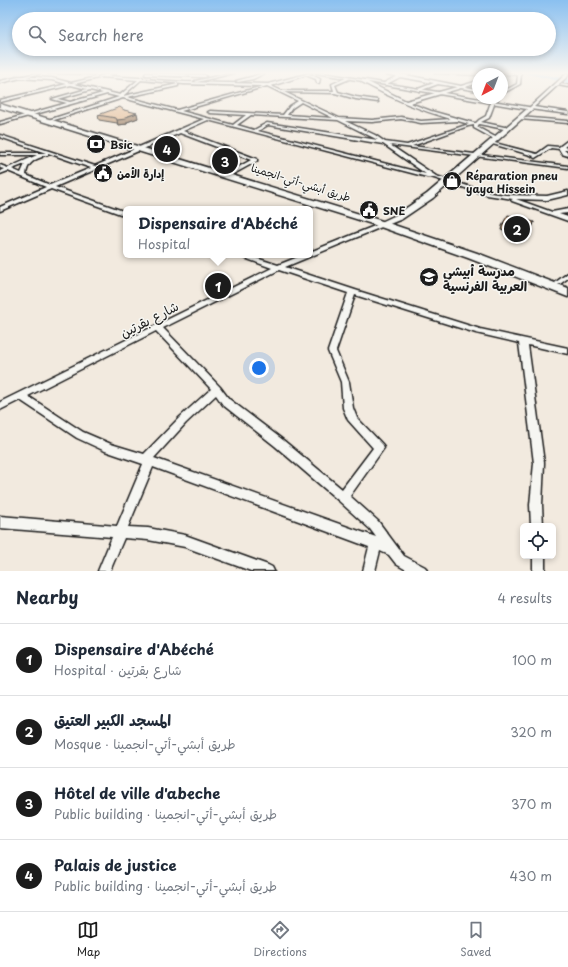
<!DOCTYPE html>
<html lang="en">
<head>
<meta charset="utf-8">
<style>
	:root { --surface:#fff; --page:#f6f6f7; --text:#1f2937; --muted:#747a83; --line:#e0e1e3; --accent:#1c1c1c }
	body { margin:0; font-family:"Playpen Sans","Playpen Sans Arabic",sans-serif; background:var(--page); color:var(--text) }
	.controls { position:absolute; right:12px; bottom:12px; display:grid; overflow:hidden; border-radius:6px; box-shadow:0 2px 6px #0003 }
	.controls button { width:36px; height:36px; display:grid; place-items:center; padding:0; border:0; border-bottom:1px solid var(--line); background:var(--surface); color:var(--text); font:20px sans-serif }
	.compass { position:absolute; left:472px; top:68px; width:36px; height:36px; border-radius:50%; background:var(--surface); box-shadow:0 2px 6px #0003; rotate:222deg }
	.you { position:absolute; left:259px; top:368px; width:14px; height:14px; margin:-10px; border:3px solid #fff; border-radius:50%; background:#1a73e8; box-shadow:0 0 0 6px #1a73e833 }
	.badge { display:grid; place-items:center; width:26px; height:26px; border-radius:50%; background:var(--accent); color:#fff; font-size:13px; font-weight:700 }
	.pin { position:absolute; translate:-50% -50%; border:2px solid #fff; box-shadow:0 1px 4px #0006 }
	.popup { position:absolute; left:123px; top:206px; width:190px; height:52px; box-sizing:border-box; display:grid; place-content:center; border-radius:6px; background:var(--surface); filter:drop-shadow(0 1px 3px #0005); font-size:13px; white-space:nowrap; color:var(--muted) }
	.popup b { font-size:15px; color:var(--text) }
	.popup::after { content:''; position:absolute; left:50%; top:100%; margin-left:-8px; border:8px solid transparent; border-top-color:var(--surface) }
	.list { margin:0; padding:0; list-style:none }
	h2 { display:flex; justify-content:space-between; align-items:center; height:52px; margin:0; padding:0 16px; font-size:17px }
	h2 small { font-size:13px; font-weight:400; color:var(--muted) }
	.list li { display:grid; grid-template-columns:26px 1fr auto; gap:12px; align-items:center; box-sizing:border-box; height:72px; padding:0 16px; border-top:1px solid var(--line) }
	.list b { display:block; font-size:15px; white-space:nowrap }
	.list p { margin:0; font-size:13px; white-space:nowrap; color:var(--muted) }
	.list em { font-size:13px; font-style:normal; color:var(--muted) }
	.icon { flex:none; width:22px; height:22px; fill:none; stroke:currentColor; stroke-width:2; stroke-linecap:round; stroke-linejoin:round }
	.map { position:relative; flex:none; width:568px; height:571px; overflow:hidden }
	.search { position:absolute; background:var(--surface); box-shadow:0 2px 6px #0003; left:12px; right:12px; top:12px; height:44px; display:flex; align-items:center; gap:10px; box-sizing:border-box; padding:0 14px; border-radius:22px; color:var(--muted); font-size:15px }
	.sheet { height:340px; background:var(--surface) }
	nav { display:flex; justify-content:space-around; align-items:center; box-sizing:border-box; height:56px; border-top:1px solid var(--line); background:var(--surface); font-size:11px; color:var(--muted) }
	nav a { display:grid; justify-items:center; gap:2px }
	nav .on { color:var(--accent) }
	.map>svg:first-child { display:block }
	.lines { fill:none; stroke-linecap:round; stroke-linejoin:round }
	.river { fill:#9dd3fc; fill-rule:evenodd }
	.street-casing { stroke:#1c1c1c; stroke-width:3 }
	.secondary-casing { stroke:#1c1c1c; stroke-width:3 }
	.highway-casing { stroke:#1c1c1c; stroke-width:3 }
	.street { fill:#f6f6f2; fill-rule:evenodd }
	.secondary { fill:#f6f6f2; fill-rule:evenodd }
	.highway { fill:#f6f6f2; fill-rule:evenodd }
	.wall { fill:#c3a07e; stroke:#1c1c1c }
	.shaded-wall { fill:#9f8267; stroke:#1c1c1c }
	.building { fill:#e3ba93; stroke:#1c1c1c }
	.labels { text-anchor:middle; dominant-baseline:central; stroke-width:3; stroke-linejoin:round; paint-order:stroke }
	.far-poi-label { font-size:11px; font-weight:bold; fill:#1c1c1c; stroke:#f6f6f2; text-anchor:start }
	.far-street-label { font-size:11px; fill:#1c1c1c; stroke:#f6f6f2 }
	.poi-label { font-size:13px; font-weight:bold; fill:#1c1c1c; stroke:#f6f6f2; text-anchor:start }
	.street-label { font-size:13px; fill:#1c1c1c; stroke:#f6f6f2 }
</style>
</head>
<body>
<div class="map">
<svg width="568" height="571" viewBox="0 0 568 571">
	<rect width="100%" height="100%" fill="#f2eadf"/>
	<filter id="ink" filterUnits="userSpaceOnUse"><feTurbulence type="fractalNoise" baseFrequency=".025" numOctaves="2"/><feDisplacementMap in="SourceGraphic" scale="8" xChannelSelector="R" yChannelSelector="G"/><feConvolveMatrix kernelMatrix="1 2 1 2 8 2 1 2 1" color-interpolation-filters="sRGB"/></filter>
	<g filter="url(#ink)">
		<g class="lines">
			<path class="river" d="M524,73H534L568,79V83Z"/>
			<g class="street-casing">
				<path id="street" d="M47,73H94L93,74Z
					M113,73H116L107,76L140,78L142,77L143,79L184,82L268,84L310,73H312L309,74L320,79L319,83H317L316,79L306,75L271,86L282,91H334L332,84L348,77L349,79L335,85L338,92L356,97L377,100L378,102L356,99L335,93L284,92L339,118L372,120L401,117L421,121L451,119C419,110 391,98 362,82V80H364L406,101L457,87L438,84L419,91L418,89L434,83L400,77L385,85L384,83L397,76L385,74V73L401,74L461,86L478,81V83L465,87L478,89V91L461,88L410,103L431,111L474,123H476L479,120L486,116L491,102L495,98H499L495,102L489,118L481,122L509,128V130L479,124L477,127L497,138V140H496L474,128V125L468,126L412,146L568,166V168L390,145L436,176L490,193L506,195L547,196L568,191V195L547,200L516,199L552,212L568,209V213L559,214L568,217V221L512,201L511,200L513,199L487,195L431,177H427L208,120L183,131L257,159V161L228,177H224V175L251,160L180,133L55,187L126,212V216L51,189L0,211V207L46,187L8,171L0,174V171L4,169L0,168V165L8,168L37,155H0V153H46L0,137V135L95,166L204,119L123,98L48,122L45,121L119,97L107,94L0,124V122L67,103L52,99L87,89L71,85L0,102V100L67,84L52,80L18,78L17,76L52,78L71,83ZM102,77L138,80L120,95L74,84ZM141,80L184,84L263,86L177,110L127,97L178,86V84L123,96ZM267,86L298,101L290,106L283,115L210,111L208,112L210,113L246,115L233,125L181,111ZM90,90L103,93L70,102L58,99ZM301,102L333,118L287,115L292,108ZM251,115L338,120L378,140L267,123L254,130L237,125ZM401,119L421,123L458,121L469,124L407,145L385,142L375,135L345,121L372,122ZM268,125L383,144L426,174L258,131ZM48,153L91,168L50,185L26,175C27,165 32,160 42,157V155H48ZM25,164L21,173L12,169Z
					M146,73L205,75L206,76L205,77L145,75Z
					M231,73H234L197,82L195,81Z
					M263,73H265L253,79L238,82L236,81L251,77Z
					M434,73H455L487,74L478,75Z
					M493,73H517L521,74L520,84L502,94V92L517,84L518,75Z
					M567,73H568V76L559,84L568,85V87L558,85L534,107L568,112V114L530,109V107Z
					M519,117L568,121V123L520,119H519Z
					M567,141H568V144L564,147L568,148V150H564L568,153V156L562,154L559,149L551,148L535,158L533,157L534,156L489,143L491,142L537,154L548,146L559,147Z
					M382,223L384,224V226L285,267L355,290L480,329L568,348V354L528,345L544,463L542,505L543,526H531L530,505L534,463L519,343L476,333L355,295L336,351L349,382L353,408L357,418L383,445L384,448L350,496L378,521L404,556L425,567L427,571H408L396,564L389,555L380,551L375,571H363L369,547L153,467L128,527L148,528L185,535L268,565L272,567L274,571H251L185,547L148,540L124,538L110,571H98L112,537L0,528V516L117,526L143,464L105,451L77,438L20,400L0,410V402L272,268L239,256L238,255H247L278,265L303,255H310V252ZM279,270L348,293L328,351L341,382L343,408L348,420L373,448L342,489L283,440L229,399L220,387L163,328ZM156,331L211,389L180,417L144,454L111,444L83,432L28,396ZM216,395L223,405L275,446L339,501L370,529L376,537L154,458L186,423Z
					M568,273V278L560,284H556L555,283L556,282Z
					M533,556H545V571H533Z"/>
			</g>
			<g class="secondary-casing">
				<path id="secondary" d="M37,73H42L0,83V81Z
					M316,73H323L534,108L433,198L402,219L382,227H379L378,225L379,223L396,215L427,194L527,109Z"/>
			</g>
			<g class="highway-casing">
				<path id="highway" d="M0,104L379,220L477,253L568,288V297L468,258L372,224L0,108Z"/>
			</g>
			<use href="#street" class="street"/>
			<use href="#secondary" class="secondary"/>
			<use href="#highway" class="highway"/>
		</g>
		<path class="wall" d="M124,110L138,118L127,122V124L118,125L117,123L99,120L98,115Z
			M503,223L532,229L528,237L501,230Z"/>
		<path class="shaded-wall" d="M137,113L138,118L127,122V124L118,125L117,120Z
			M534,222L532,229L528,237L530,230Z"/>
		<path class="building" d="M120,107L124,110L137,113L125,117L126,119L117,120L116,118L98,115Z
			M508,215L534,222L530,230L503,223Z"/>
	</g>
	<linearGradient id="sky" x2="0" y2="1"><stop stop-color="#8ac0f0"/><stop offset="0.48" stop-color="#f9f6f1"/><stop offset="1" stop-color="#f9f6f1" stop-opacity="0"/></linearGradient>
	<rect width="568" height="152" fill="url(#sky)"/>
	<defs>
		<g id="bank-disc" transform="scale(1)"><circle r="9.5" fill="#1c1c1c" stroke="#f6f6f2"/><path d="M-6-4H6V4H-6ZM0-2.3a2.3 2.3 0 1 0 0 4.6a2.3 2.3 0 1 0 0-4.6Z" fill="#fff"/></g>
		<g id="civic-disc" transform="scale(1)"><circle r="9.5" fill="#1c1c1c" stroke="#f6f6f2"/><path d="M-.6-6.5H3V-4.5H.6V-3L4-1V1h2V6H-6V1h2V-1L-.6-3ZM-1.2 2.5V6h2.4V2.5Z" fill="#fff"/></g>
		<g id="shop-disc" transform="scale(1)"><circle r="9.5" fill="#1c1c1c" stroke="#f6f6f2"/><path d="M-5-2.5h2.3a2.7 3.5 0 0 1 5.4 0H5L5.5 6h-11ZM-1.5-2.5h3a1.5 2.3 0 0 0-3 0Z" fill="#fff"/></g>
		<g id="school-disc" transform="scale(1)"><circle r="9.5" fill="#1c1c1c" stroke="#f6f6f2"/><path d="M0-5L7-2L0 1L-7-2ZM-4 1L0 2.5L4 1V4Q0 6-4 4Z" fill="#fff"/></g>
	</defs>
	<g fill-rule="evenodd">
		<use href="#bank-disc" x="96" y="144"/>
		<use href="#civic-disc" x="103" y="173"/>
		<use href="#shop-disc" x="452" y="181"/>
		<use href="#civic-disc" x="369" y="210"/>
		<use href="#school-disc" x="429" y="277"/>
	</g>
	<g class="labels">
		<g class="far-poi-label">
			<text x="110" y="144">Bsic</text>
			<text x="117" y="173">إدارة الأمن</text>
			<text x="466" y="175">Réparation pneu<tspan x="466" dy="13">yaya Hissein</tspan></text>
			<text x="383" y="210">SNE</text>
		</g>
		<g class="far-street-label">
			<text transform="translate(301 182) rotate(17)">طريق أبشي-أتي-انجمينا</text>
		</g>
		<g class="poi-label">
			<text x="443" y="270">مدرسة أبيشي<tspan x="443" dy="15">العربية الفرنسية</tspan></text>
		</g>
		<g class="street-label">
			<text transform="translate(149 319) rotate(-27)">شارع بقرتين</text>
		</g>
	</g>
</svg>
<div class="controls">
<button><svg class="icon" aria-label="locate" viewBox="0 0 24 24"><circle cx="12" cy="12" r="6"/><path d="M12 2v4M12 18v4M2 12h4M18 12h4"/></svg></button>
</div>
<svg class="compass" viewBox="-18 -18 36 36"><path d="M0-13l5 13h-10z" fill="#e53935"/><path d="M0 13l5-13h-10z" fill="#747a83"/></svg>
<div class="you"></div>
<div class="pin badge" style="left:218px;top:286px">1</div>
<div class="popup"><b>Dispensaire d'Abéché</b>Hospital</div>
<div class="pin badge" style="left:517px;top:229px">2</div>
<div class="pin badge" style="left:225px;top:161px">3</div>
<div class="pin badge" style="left:167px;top:149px">4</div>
<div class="search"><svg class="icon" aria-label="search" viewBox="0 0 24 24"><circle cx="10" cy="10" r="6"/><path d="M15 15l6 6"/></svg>Search here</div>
</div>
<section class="sheet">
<h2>Nearby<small>4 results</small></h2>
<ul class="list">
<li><span class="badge">1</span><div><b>Dispensaire d'Abéché</b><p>Hospital · شارع بقرتين</p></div><em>100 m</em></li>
<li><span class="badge">2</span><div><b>المسجد الكبير العتيق</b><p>Mosque · طريق أبشي-أتي-انجمينا</p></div><em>320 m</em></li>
<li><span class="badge">3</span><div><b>Hôtel de ville d'abeche</b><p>Public building · طريق أبشي-أتي-انجمينا</p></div><em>370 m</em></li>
<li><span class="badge">4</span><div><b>Palais de justice</b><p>Public building · طريق أبشي-أتي-انجمينا</p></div><em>430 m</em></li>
</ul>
</section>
<nav>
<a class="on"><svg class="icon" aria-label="map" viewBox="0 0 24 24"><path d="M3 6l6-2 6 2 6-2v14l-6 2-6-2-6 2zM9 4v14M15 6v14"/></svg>Map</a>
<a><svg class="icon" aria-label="directions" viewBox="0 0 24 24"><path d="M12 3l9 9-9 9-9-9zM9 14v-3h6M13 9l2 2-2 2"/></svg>Directions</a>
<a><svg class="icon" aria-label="saved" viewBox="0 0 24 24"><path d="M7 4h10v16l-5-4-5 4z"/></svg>Saved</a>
</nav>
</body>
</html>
